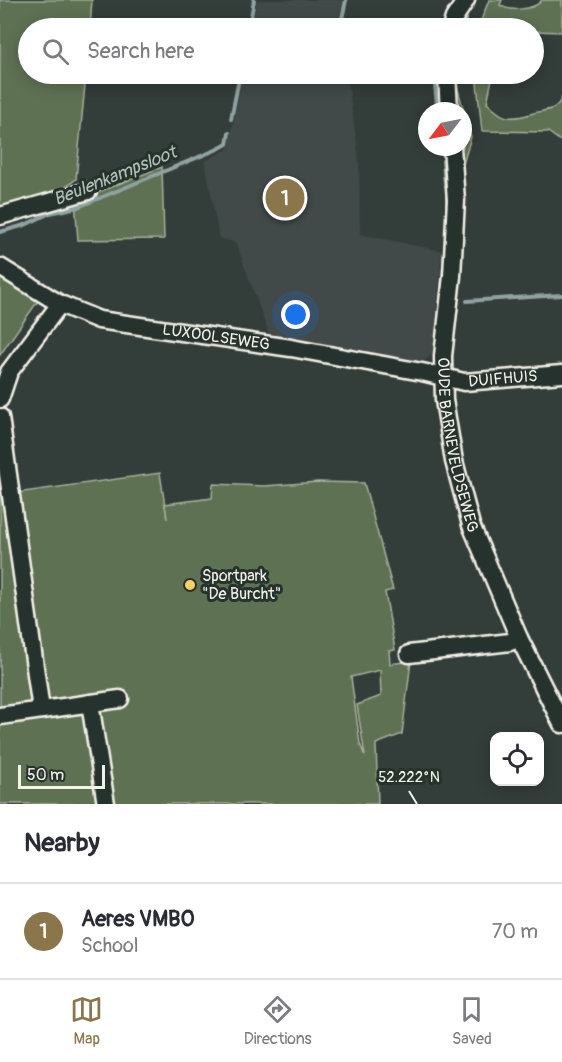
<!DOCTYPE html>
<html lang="en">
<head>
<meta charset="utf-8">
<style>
	:root { --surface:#fff; --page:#f7f7f7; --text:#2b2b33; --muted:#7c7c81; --line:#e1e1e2; --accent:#8a764a }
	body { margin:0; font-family:Pangolin,sans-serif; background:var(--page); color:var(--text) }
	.controls { position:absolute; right:18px; bottom:18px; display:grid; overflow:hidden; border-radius:12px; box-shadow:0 3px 15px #0003 }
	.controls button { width:54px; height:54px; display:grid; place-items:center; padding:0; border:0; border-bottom:2px solid var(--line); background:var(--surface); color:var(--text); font:30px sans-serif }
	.compass { position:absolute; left:418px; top:102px; width:54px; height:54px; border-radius:50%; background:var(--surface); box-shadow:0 3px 15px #0003; rotate:238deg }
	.scale { position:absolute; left:18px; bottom:15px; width:87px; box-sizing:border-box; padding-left:6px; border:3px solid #f4f1e8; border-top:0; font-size:16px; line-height:21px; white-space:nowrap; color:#f4f1e8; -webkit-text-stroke:4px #26332d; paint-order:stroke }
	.you { position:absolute; left:296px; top:315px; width:21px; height:21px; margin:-15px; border:4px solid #fff; border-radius:50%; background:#1a73e8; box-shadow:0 0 0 9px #1a73e833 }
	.badge { display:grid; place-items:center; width:39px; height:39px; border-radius:50%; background:var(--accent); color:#fff; font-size:20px; font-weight:700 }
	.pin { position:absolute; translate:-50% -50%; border:3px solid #fff; box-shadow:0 2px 6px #0006 }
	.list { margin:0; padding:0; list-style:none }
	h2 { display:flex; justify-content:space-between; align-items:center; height:78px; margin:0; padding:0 24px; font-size:26px }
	h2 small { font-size:20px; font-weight:400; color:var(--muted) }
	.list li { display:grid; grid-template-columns:39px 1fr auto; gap:18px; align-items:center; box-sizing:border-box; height:96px; padding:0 24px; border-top:2px solid var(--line) }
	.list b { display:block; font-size:22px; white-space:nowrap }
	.list p { margin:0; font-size:20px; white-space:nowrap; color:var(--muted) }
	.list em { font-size:20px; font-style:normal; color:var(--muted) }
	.icon { flex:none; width:33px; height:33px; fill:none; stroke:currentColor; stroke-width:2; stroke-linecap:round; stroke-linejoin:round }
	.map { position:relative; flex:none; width:562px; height:804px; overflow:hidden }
	.search { position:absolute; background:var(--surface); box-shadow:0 3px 15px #0003; left:18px; right:18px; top:18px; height:66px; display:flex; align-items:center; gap:15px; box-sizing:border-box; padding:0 21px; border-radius:33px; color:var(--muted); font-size:22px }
	.sheet { height:174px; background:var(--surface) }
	nav { display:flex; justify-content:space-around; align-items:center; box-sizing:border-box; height:84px; border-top:2px solid var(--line); background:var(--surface); font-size:16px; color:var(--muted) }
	nav a { display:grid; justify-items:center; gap:3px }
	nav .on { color:var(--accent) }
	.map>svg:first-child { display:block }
	.built { fill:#43484a }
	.green { fill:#5e7153; stroke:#a9b19e; stroke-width:1.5; fill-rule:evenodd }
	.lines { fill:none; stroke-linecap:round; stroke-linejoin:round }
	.stream { stroke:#8fa3a1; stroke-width:4 }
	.minor-casing { stroke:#f4f1e8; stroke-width:21 }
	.minor { stroke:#26332d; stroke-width:16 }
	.ticks { fill:none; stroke:#f4f1e8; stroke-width:2 }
	.poi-dot { fill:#ffd166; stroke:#26332d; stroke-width:2 }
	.labels { text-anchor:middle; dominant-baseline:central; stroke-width:6; stroke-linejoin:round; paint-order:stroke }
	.street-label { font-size:16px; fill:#f4f1e8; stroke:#26332d }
	.poi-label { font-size:16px; fill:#f4f1e8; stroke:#26332d; text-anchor:start }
	.water-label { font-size:18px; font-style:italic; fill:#b1bdb9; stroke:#26332d }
	.ticks-label { font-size:15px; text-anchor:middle; fill:#f4f1e8; stroke:#26332d; stroke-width:6; stroke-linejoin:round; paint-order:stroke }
</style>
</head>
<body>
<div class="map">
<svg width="562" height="804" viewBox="0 0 562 804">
	<rect width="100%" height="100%" fill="#333d3a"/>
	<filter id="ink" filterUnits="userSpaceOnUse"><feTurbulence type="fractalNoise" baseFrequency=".0167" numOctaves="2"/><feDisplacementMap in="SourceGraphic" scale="12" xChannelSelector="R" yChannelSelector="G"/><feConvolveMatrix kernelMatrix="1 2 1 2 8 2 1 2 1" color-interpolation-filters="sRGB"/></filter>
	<g filter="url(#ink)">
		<path class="built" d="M257,0H343L337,28H252Z
			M243,74H347L359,160L360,234L442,251L433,353L428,358L419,363L269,334L236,243L219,238L205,161L228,149Z"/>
		<path class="green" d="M0,0H92L90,28H28V74H86L76,179L63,189L0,208Z
			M489,0H502L500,5C509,12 535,10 542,0H562V32L534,31V28H478Z
			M476,74H493L487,103C493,108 498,115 507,117C514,118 524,116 530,114C544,109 556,113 562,97V142L548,132L482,131Z
			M454,75L471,137L461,171L459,147H463V111H456Z
			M162,167L164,239L78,240L75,201Z
			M0,271L40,298L0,355Z
			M160,473L167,519L165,504L212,498L213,484L264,486L318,482L364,483L393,590L385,592L395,650L389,651L390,664L411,661L402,734L376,744L378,804H0V484L2,495ZM380,670L381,696L357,705L365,756L360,744L351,677Z"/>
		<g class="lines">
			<path class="stream" d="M249,28L254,0
				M340,28L346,0
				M462,28L466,18
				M434,74L437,105
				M231,119L240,74
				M441,147L442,152
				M443,161L445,184
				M447,196V213
				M0,232L25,225L50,213L78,207L218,149L227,144L229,133
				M467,301L562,295
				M441,303L446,239"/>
			<g class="minor-casing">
				<g id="minor">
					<path d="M451,28L454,18L466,0"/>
					<path d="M447,74L449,111"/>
					<path id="s1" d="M452,147L456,200L452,276L443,356L444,400L454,461L471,525L519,638L562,724"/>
					<path d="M0,216L88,191"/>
					<path id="s2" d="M0,267L60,304L99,320L291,348L422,372L464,382L562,374"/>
					<path d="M0,399L9,372L60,304"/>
					<path d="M0,417L41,710"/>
					<path d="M409,654L510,642L519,638"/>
					<path d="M90,703L106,804"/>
					<path d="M0,716L120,699"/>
				</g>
			</g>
			<use href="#minor" class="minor"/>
		</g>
	</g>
	<path class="ticks" d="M409,791L417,804"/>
	<circle class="poi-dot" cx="190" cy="585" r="6"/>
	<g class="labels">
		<g class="street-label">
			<text stroke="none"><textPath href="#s2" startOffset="231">LUXOOLSEWEG</textPath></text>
			<text stroke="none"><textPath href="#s2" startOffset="522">DUIFHUIS</textPath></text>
			<text stroke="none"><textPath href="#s1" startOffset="300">OUDE BARNEVELDSEWEG</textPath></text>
		</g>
		<g class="poi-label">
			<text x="202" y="576">Sportpark<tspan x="202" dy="18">"De Burcht"</tspan></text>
		</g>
		<g class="water-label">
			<text transform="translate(115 176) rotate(-22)">Beulenkampsloot</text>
		</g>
	</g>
	<g class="ticks-label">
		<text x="409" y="782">52.222°N</text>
	</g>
</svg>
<div class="controls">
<button><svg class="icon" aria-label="locate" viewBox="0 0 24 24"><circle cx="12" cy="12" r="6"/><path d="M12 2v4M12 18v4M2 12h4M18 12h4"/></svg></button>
</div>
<svg class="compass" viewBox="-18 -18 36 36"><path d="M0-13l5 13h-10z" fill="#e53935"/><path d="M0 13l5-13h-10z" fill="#7c7c81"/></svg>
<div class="scale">50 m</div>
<div class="you"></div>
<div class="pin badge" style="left:285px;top:198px">1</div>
<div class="search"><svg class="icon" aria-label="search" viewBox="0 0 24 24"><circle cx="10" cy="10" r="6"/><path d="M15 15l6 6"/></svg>Search here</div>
</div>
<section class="sheet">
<h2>Nearby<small></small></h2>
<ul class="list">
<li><span class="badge">1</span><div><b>Aeres VMBO</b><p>School</p></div><em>70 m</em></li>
</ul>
</section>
<nav>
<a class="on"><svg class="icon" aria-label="map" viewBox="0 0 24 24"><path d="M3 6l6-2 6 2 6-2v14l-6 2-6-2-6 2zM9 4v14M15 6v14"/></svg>Map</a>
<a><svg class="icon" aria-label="directions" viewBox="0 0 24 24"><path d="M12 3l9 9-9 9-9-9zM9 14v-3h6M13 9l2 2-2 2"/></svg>Directions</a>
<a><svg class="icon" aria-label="saved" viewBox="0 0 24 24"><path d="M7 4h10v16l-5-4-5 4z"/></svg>Saved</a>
</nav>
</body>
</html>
